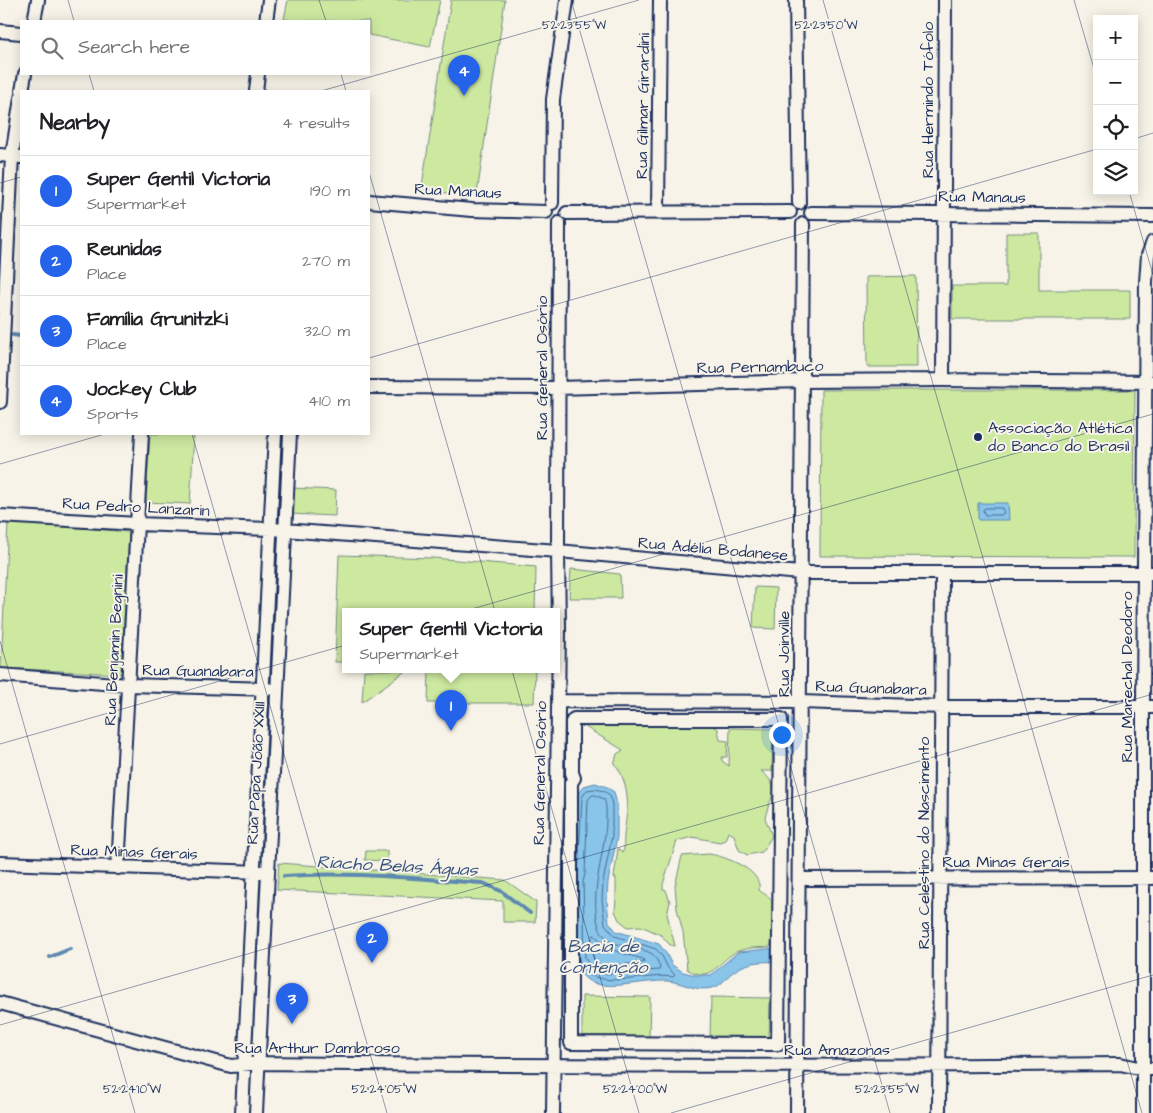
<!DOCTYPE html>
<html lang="en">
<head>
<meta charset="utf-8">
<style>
	:root { --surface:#fff; --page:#f6f6f6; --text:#202124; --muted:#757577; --line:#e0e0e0; --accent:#2563eb }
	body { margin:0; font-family:"Architects Daughter",sans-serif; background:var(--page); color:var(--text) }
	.controls { position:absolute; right:15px; top:15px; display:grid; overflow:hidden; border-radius:0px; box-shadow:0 2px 12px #0003 }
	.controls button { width:45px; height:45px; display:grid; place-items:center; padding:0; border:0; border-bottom:1px solid var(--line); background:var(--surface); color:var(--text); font:25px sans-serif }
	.you { position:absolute; left:781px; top:734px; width:18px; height:18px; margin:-12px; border:4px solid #fff; border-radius:50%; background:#1a73e8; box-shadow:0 0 0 8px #1a73e833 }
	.badge { display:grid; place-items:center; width:32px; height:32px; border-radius:50%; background:var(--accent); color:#fff; font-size:16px; font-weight:700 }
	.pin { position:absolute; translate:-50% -41px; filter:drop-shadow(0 1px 2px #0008) }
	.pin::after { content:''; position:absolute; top:26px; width:18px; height:15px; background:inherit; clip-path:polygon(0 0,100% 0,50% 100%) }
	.popup { position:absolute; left:342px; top:608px; width:218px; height:65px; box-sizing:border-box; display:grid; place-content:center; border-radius:0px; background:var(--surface); filter:drop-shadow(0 1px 4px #0005); font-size:16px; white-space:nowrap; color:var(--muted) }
	.popup b { font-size:19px; color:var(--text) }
	.popup::after { content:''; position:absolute; left:50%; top:100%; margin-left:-10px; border:10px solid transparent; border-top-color:var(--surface) }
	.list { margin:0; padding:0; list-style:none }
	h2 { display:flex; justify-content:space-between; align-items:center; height:65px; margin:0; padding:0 20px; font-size:21px }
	h2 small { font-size:16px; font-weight:400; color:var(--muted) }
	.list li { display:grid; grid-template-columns:32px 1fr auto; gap:15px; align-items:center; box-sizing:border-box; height:70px; padding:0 20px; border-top:1px solid var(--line) }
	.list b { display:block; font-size:19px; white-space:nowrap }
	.list p { margin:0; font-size:16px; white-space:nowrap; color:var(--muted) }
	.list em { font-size:16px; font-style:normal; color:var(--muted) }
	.icon { flex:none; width:28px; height:28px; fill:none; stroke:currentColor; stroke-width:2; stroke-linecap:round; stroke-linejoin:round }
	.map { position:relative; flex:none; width:1153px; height:1113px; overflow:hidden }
	.search { position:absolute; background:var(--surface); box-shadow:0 2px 12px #0003; left:20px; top:20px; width:350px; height:55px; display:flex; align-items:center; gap:12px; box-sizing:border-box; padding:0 18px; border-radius:0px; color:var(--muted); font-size:19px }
	.panel { position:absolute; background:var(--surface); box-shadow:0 2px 12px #0003; left:20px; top:90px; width:350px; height:345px; border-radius:0px }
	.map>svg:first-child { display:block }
	.green { fill:#cde9a0; stroke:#748c7f }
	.water { fill:#89c4e9; stroke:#5d88b1 }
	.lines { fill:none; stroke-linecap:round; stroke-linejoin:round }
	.shore { stroke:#476b96; stroke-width:1 }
	.stream { stroke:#5d88b1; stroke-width:4 }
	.minor-casing { stroke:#1b2f5e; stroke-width:16 }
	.minor { stroke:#f7f3e8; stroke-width:12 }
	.ticks { fill:none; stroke:#1b2f5e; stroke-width:1; stroke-opacity:0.45 }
	.poi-dot { fill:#1b2f5e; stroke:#f7f3e8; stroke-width:2 }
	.labels { text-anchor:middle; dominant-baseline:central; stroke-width:4; stroke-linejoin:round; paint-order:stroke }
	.street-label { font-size:16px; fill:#1b2f5e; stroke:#f7f3e8 }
	.poi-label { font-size:16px; fill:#1b2f5e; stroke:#f7f3e8; text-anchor:start }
	.water-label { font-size:18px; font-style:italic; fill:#365481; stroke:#f7f3e8 }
	.ticks-label { font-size:12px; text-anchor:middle; fill:#1b2f5e; stroke:#f7f3e8; stroke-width:4; stroke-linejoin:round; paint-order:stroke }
</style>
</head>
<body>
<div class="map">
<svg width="1153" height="1113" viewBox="0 0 1153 1113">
	<rect width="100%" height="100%" fill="#f7f3e8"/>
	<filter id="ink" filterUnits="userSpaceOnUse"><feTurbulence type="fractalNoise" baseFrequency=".02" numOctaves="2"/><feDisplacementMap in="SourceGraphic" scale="10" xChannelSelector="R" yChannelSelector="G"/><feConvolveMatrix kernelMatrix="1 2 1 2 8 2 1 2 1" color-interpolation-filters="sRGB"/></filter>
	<g filter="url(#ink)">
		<path class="green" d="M288,0H440L430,47L369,35V21H296L284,19Z
			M451,0H505L477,194L421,192Z
			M1006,233H1039V290H1130V319H952V286H1006Z
			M916,276L917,367H867L866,277Z
			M821,390H1135L1134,557L820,556Z
			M150,434H194L190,504L146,502Z
			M291,488L336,490L335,516L290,514Z
			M8,522L129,532L121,674L1,668Z
			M339,555L433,558L536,567L535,612H346V662H335Z
			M571,569L620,574L621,598H569Z
			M755,587L776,588L775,629L753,628Z
			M364,670H407L362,702Z
			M429,670H535L534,703H428Z
			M577,722L633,723L639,727L645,722L712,725L718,729L720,740L728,741L727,757H722V761L729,766L730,728L773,729L772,771H761C783,788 769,798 765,818L772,836L762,852L747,855L739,850L734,835L728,832L725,840L720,842L692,837L677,841L663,884V889L666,890L670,902L667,914L675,946L670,945L661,935L648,929L640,926L628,927L619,920L615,911L616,899V878H614L618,848L622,852L624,850C622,821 634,807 622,776C619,770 619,768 614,764L617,754L623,750Z
			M366,851H387V861L365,860Z
			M709,854C724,856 763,870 759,890C762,893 767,895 770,898C778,908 773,935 770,947C760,948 748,947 738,951C719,959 712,985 687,969L683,932L677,909L675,886L682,856Z
			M279,863L505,880L536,902L535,922H503V901L277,890Z
			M582,996L650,997L649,1037L582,1036Z
			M711,997L770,998L769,1038H710Z"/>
		<path class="water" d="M978,503H1008L1009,520H978Z
			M595,783L607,787L614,792L617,804V837L608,882L607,900L609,922L616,931L659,944L666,953L672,965L683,972L696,975H711L738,952L777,948V962C761,961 746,962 733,972C725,978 722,986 712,988C695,992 683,982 667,981C646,980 611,990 593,983C583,979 578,970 574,961L577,795L584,786Z"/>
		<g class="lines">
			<path class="shore" d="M986,508H1002L1004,513L1001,515H985L983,510Z
				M595,795L604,799C607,806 606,814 606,821C605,855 590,889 598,924C606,952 635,943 652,954C656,957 658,962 660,967L659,970L604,974L592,969L585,958L583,882L585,874L588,800L591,796Z
				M578,876L582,797L587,790L595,789L604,791L610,795L612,805V836L603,882L602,900L605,924L615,936L656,949L662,956L668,968L675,975L673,977C644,972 580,998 578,952
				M594,935L609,948L621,953L643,959L644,962L605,967C590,964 592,950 592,937Z"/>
			<path class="stream" d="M13,335L21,336
				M284,876C350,871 417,879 483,883L501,891L530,913
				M50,957L70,949"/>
			<g class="minor-casing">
				<path id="minor" d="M796,0L799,203
					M34,21L38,0
					M266,21L269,0
					M0,31L21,33
					M22,91L25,74
					M256,91L258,74
					M0,155L21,157
					M369,201L472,210L546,212
					M552,203L553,99L567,0
					M567,213L790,212
					M658,213L660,0
					M811,213L1153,216
					M943,380L945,0
					M369,387L558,388L802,381L943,380L1153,382
					M0,402L12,156L21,98
					M0,516L138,524L271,529L558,551L800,573H1153
					M0,675L129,685L268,689
					M558,701L801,702L942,707H1153
					M574,719H781L778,1044L571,1043V783L574,778L572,773V722Z
					M0,863L262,872
					M118,868L142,434
					M799,879L1153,878
					M0,1003L231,1066L259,1063C546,1066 833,1067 1120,1064L1143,1069H1153
					M242,1113L275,434
					M256,1113L290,434
					M553,1113L559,629L558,551L559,223
					M797,1113L803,224
					M939,1113L942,573
					M1143,1113V707L1146,282L1148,255L1153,242"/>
			</g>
			<use href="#minor" class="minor"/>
		</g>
	</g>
	<path class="ticks" d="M68,0L74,21M319,0L326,21M571,0L890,1113M823,0L1142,1113M1074,0L1097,79M89,74L94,91M341,74L346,91M321,91L639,0M1134,139L1153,133M369,172L639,1113M0,183L21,177M1129,191L1153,275M369,358L1097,149M192,434L387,1113M0,464L105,434M0,641L135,1113M0,744L1153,414M0,1025L1153,694M671,1113L1153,975"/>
	<circle class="poi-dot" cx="978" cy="437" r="5"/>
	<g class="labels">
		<g class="street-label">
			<text transform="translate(928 100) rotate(-90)">Rua Hermindo Tófolo</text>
			<text transform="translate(643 106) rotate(-89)">Rua Gilmar Girardini</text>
			<text transform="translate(458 191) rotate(3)">Rua Manaus</text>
			<text transform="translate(982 197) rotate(1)">Rua Manaus</text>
			<text transform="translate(760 367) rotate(-1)">Rua Pernambuco</text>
			<text transform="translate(542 368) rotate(-90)">Rua General Osório</text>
			<text transform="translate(136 507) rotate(3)">Rua Pedro Lanzarin</text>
			<text transform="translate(713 549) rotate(5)">Rua Adélia Bodanese</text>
			<text transform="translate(114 650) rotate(-87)">Rua Benjamin Begnini</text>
			<text transform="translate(784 654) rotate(-90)">Rua Joinville</text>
			<text transform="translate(198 671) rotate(1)">Rua Guanabara</text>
			<text transform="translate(1127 677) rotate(-90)">Rua Marechal Deodoro</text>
			<text transform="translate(871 688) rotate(2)">Rua Guanabara</text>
			<text transform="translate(256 773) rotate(-87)">Rua Papa João XXIII</text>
			<text transform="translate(540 773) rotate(-89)">Rua General Osório</text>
			<text transform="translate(924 843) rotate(-90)">Rua Celestino do Nascimento</text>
			<text transform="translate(134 852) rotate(2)">Rua Minas Gerais</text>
			<text x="1006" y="862">Rua Minas Gerais</text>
			<text x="317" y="1048">Rua Arthur Dambroso</text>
			<text x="837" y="1050">Rua Amazonas</text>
		</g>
		<g class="poi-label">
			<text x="988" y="428">Associação Atlética<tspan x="988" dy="18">do Banco do Brasil</tspan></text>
		</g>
		<g class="water-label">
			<text transform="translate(397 866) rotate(3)">Riacho Belas Águas</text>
			<text x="603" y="946">Bacia de<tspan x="603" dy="21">Contenção</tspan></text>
		</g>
	</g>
	<g class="ticks-label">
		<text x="574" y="29">52°23'55"W</text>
		<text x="826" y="29">52°23'50"W</text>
		<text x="132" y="1093">52°24'10"W</text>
		<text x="384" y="1093">52°24'05"W</text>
		<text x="635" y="1093">52°24'00"W</text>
		<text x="887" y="1093">52°23'55"W</text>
	</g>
</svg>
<div class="controls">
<button>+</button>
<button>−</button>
<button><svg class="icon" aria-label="locate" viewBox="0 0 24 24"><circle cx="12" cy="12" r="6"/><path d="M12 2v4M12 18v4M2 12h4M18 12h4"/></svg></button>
<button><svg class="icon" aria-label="layers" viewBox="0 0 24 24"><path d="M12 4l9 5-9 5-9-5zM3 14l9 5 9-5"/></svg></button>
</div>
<div class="you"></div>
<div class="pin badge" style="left:451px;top:731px">1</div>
<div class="popup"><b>Super Gentil Victoria</b>Supermarket</div>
<div class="pin badge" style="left:372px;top:963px">2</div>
<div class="pin badge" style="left:292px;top:1024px">3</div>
<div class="pin badge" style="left:464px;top:96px">4</div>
<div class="search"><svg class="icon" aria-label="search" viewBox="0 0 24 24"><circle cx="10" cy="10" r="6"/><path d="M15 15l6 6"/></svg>Search here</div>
<section class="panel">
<h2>Nearby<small>4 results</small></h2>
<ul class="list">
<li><span class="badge">1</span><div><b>Super Gentil Victoria</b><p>Supermarket</p></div><em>190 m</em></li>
<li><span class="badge">2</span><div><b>Reunidas</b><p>Place</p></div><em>270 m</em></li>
<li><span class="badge">3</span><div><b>Família Grunitzki</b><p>Place</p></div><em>320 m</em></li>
<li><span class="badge">4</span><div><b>Jockey Club</b><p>Sports</p></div><em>410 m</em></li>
</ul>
</section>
</div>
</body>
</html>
